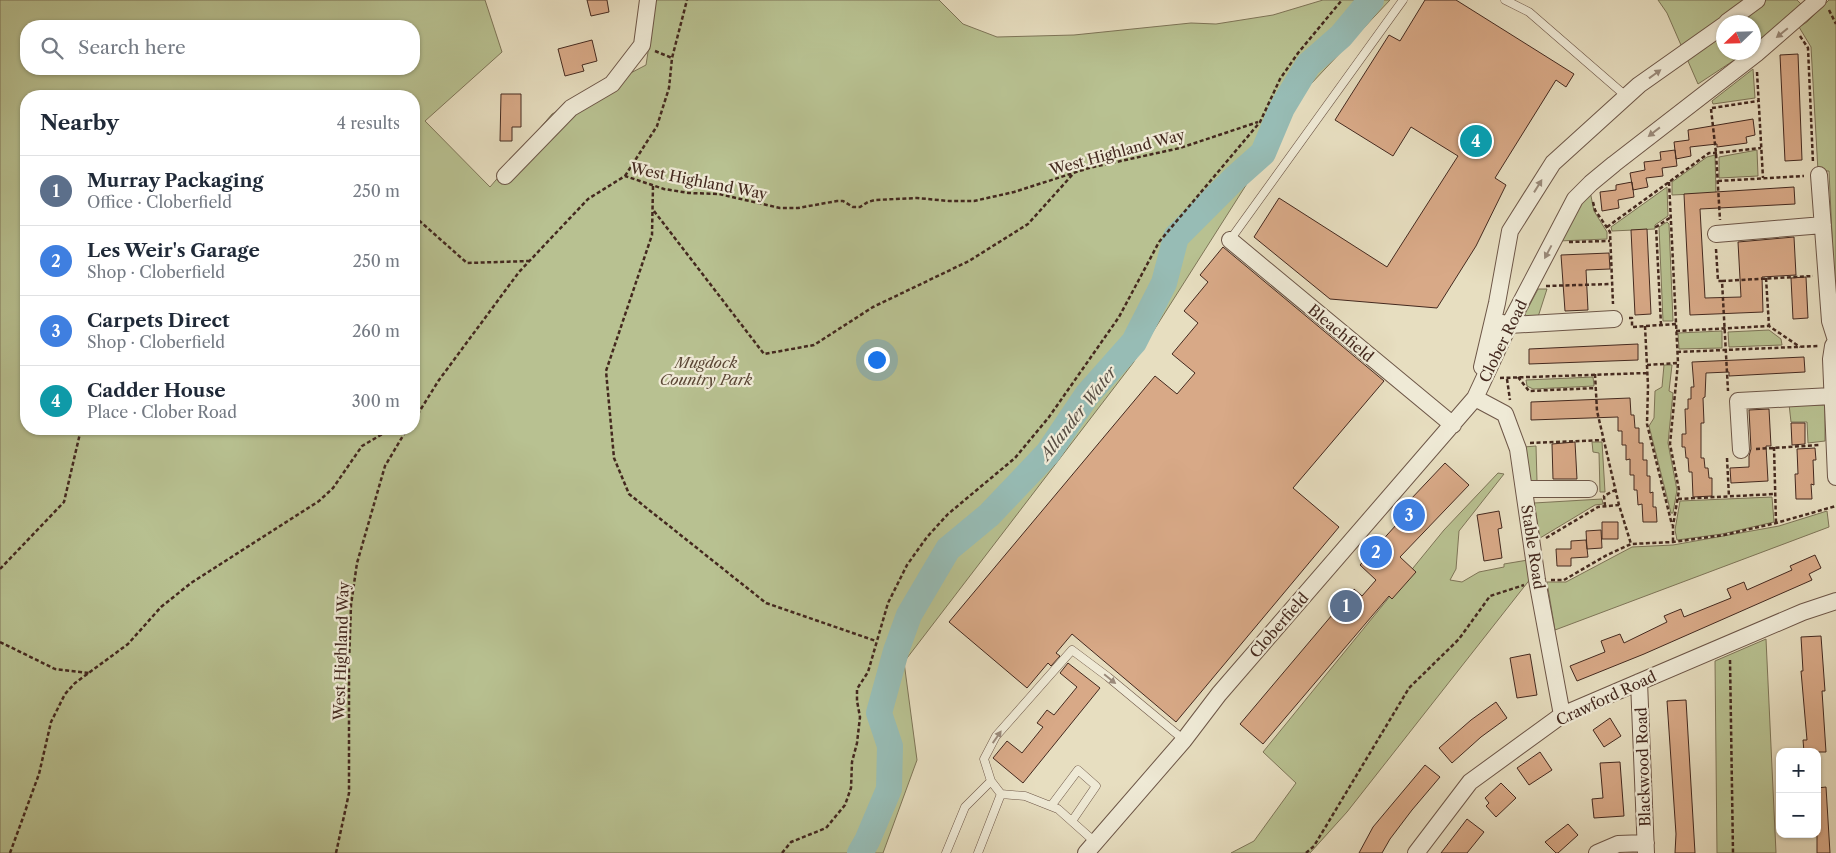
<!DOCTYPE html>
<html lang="en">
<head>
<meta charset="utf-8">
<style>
	:root { --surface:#fff; --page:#f6f6f7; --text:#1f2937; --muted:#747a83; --line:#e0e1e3; --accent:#2563eb }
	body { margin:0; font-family:"Libre Caslon Text",serif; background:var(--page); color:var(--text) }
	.controls { position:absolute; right:15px; bottom:15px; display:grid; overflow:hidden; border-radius:10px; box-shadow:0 1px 4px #0004 }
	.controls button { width:45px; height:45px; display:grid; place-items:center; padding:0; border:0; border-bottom:1px solid var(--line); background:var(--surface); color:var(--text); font:25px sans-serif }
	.compass { position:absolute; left:1716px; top:15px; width:45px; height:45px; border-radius:50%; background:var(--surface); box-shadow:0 1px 4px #0004; rotate:247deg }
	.you { position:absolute; left:876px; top:359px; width:18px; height:18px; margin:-12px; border:4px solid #fff; border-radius:50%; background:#1a73e8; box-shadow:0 0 0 8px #1a73e833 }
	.badge { display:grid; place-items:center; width:32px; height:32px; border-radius:50%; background:var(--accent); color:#fff; font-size:16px; font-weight:700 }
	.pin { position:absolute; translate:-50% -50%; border:2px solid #fff; box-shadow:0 1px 5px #0006 }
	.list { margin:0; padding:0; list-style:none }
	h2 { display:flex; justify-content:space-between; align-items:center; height:65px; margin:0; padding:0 20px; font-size:21px }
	h2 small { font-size:16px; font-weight:400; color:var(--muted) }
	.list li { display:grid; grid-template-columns:32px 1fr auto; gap:15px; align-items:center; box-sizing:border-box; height:70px; padding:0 20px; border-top:1px solid var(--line) }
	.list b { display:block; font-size:19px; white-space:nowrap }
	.list p { margin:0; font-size:16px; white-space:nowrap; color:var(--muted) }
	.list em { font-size:16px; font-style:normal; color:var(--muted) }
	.icon { flex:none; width:28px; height:28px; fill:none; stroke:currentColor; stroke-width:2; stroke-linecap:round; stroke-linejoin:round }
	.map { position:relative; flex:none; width:1836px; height:853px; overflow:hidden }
	.search { position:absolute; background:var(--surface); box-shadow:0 1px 4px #0004; left:20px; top:20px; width:400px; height:55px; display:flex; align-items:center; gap:12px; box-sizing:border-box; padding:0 18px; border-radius:20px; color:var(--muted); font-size:19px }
	.panel { position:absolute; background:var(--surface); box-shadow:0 1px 4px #0004; left:20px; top:90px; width:400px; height:345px; border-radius:20px }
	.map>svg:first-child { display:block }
	.green { fill:#b8c191; stroke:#7e7558; fill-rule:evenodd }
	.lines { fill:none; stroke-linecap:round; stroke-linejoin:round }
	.river { stroke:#97bcb5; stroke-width:26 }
	.building { fill:#d8a987; stroke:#44291f }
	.service-casing { stroke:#6d5647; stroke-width:9 }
	.minor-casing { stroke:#6d5647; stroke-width:18 }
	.path { stroke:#44291f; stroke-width:2.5; stroke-dasharray:4 2.5; stroke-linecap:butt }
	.service { stroke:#efead6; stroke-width:8 }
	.minor { stroke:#efead6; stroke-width:16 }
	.oneway { fill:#9a8a7a }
	.labels { text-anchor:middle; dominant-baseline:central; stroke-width:4.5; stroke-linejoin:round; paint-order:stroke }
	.street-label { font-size:15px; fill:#44291f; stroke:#efead6 }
	.park-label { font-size:15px; font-style:italic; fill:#5b4736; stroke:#efead6 }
	.water-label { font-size:16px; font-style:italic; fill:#594e44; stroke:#efead6 }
</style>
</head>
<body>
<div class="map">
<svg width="1836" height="853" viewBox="0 0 1836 853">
	<rect width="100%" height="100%" fill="#e7dec0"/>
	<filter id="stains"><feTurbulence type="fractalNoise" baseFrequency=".004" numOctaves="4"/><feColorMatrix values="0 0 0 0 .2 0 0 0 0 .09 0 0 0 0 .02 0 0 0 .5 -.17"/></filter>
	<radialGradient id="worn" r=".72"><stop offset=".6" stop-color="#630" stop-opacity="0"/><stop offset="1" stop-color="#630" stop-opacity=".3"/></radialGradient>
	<path class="green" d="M0,0H485L502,52L425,121L490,187L552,114L646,65L656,0H939L963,24L997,37L1074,35L1191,23L1216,24L1273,15L1323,0H1390L1309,86L1133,363L904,662L917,760L883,853H0ZM26,26H414V69H26ZM26,96H414V429H26Z
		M1658,0H1797L1801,4L1765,39L1754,47V22H1724V52L1745,53L1698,84L1667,13Z
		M1829,0H1836V320L1829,171H1818L1811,47L1799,27L1807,22Z
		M1753,69L1755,98L1713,104L1712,101Z
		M1757,150L1758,176L1719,178V157Z
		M1715,155L1716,193L1672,195V182L1707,157Z
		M1667,187L1668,216L1655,225V229L1612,231L1611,227Z
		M1590,191L1594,211L1607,232V239L1558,241L1568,221Z
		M1667,222L1669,224L1673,321H1663L1659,227Z
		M1538,289H1547L1537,320H1530L1525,314Z
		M1769,330L1781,339L1782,345L1729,347L1728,332Z
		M1722,331V348L1679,349L1678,333Z
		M1664,365H1672L1669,391L1673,393L1668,443L1677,490L1673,513H1671L1649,426L1654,418L1655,391L1662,387Z
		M1593,377L1594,386L1533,389L1527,386L1526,380Z
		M1789,404L1825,405V441L1808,443L1807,422H1791Z
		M1592,442H1602L1605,492H1600L1599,453L1593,452Z
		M1536,446L1537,481L1531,482L1524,447Z
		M1498,473L1504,474L1459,531L1456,569L1450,580L1462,582L1479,572L1504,567V564L1528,560L1531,578L1347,812L1310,853H1231L1254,841L1296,783L1263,752L1444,530Z
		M1772,497L1774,522L1722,534L1677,540L1675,530L1680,501Z
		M1602,499L1603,504L1595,505L1540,538L1534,503Z
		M1827,511L1829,527L1555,630L1547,582H1566L1632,547L1673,545L1779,526Z
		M1766,639L1776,853H1717L1715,661Z"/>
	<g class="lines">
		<path class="river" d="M860,853L867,841L889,789L890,746L879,713L896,651L909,615L948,549L989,515L1048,453L1087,395L1134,342L1164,283L1176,237L1236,177L1263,153L1282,108L1308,65L1341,36L1371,0"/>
	</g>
	<path class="building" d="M587,0H607L609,12L591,16Z
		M1425,0H1456L1574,74L1566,87L1556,80L1495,178L1506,185L1476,246L1437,308L1330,299L1254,237L1279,198L1387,267L1458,156L1411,127L1393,156L1335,120L1389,35L1400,41Z
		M592,40L597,61L582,65L584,71L565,76L558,49Z
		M1798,54L1802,160L1785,161L1780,55Z
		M501,94H521V127H512V141H500Z
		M1753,119L1755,135L1746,137L1747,143L1717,147V144L1690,147L1691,156L1676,159L1674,142L1689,140L1688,130Z
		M1675,150L1677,166L1662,168L1663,176L1646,178L1648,187L1633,190L1630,173L1645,170L1644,162L1661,160L1660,152Z
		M1632,182L1634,197L1618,200L1619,208L1602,211L1600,192L1616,190V185Z
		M1794,187L1795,204L1700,209L1705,298L1741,297L1738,242L1794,237L1796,275L1762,277L1763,312L1690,315L1684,194Z
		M1647,229L1651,314L1635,315L1631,230Z
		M1223,247L1384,381L1293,488L1339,527L1176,722L1072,634L1056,653L1060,656L1051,666L1048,663L1027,688L949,622L1155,376L1177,394L1195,373L1172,354L1198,323L1184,311L1208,282L1200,275Z
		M1609,253L1610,269L1586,270L1588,310L1565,311L1561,255Z
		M1806,277L1808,318L1793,319L1791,278Z
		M1638,344V360L1529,364V349Z
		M1804,357L1805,372L1729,376V372L1706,373L1705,397L1703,398L1704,423H1701V458H1704L1705,468H1708L1709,478H1712V496L1693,497L1692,472H1689L1688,458H1686L1685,447H1682V434H1686L1685,409H1688V399H1691V387H1694L1692,362Z
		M1630,398L1631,415H1634L1635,428H1639V443H1643V460H1647V476H1650V493L1653,492V507H1656L1657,522H1643L1642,504L1638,505L1637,490H1634V475H1630V459L1626,460V445H1622V431H1618V417L1531,420V402Z
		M1769,409L1771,446H1766L1768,481L1731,483L1730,468L1749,467V456L1751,449L1749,410Z
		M1791,423H1805V444L1792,445Z
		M1575,442L1577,479H1553L1552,444Z
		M1815,448L1816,460H1813L1814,485L1811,484L1812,499H1796L1795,474H1798L1797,449Z
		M1445,463L1469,485L1400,557L1416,572L1392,599L1389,596L1263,744L1240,724L1354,589L1362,596L1376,580L1360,565L1415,504L1410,500Z
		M1499,511L1502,528L1498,529L1502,558L1484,561L1477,515Z
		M1602,522H1618V539H1602Z
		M1601,530L1602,548L1587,549L1586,531Z
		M1586,540L1588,557L1571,558V566H1557L1556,549H1571V541Z
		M1815,555L1821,568L1809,574L1812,580L1644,654L1577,681L1570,666L1605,652L1601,641L1620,634L1624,643L1667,622L1664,616L1681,609L1684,617L1731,598L1727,589L1744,582L1747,590L1792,570L1790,566Z
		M1821,636L1825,691H1822L1826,752H1804L1803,740H1807L1801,671H1803L1801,637Z
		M1530,654L1537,695L1517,698L1510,658Z
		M1068,663L1100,688L1023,783L993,758L1007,741L1022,753L1043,727L1037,723L1047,710L1054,715L1077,687L1060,673Z
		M1686,700L1695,853H1675L1676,834L1667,701Z
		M1496,702L1507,718L1481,737L1452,763L1439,748L1471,720Z
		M1610,718L1621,736L1604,747L1593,730Z
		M1540,752L1552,770L1529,785L1517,768Z
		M1620,762L1624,816L1594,818L1592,799L1603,798L1600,763Z
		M1425,765L1440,777L1412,810L1390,839L1382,853H1359L1373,827Z
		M1501,783L1516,798L1496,817L1486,806L1489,803L1485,798Z
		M1826,787L1830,853H1817V788Z
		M1467,819L1484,832L1467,853H1441Z
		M1568,824L1578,835L1558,853H1556L1545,842Z"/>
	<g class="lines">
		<g class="service-casing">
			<path id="service" d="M1505,0L1529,12L1627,97
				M1230,240L1403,0
				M1051,806L1078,770L1096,786L1072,821
				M1095,842L1058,809L1025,796L1001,794L991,781L984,759L996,736L1072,650L1108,677L1184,740
				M946,853L965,807L991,781
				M978,853L1001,794"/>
		</g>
		<g class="minor-casing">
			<path id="minor" d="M1727,22L1757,0
				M1819,175L1830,321L1836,340
				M505,176L571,108L612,84L642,45L648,0
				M1716,234L1823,225
				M1230,240L1453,425
				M1503,323L1509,325L1614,319
				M1836,341L1833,346L1831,359L1836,477
				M1482,367L1497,303L1510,231L1553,163L1639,85L1724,25
				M1475,398L1505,414L1518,449L1537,580L1562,715
				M1741,450L1738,401L1832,396
				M1524,489H1589
				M1639,682L1646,853
				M1086,853L1184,740L1219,694L1475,398L1509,325L1575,199L1591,183L1614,164L1756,54L1818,0
				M1416,853L1470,782L1562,715L1803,612L1836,601
				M1597,853L1618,844L1646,843"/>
		</g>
		<path class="path" d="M1829,10L1836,24
			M1800,36L1808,48L1813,163
			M655,51L672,58
			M1757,72L1763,178
			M1712,108L1758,101
			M1711,109L1716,153L1720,220
			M625,176L657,126L669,88L672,58L687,0
			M1718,181L1804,176
			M1669,182L1678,363L1670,444L1679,490L1673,526V542
			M653,186L652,235L606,371L614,458L629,494L766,603L876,641
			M1593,202L1595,210L1610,232L1613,304
			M654,211L764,354L814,345L873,307L969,261L1028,224L1073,174
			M414,216L467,263L530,261
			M1607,227L1709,153H1716L1761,148
			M1569,242L1610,241
			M1716,249L1718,281H1722L1728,391
			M1766,278L1769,326
			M1722,281L1813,276
			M1546,286L1612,284
			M1629,318H1632V327L1676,324
			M1661,325L1656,227L1671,217
			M1645,326L1648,386L1647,424L1672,525
			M1676,331L1769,326L1800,347
			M1677,352L1819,346
			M1647,365L1678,363
			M1595,374L1597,411L1619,505L1631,544
			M1518,377L1529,391L1596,388
			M1500,378L1647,373
			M1507,379L1510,400
			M414,420L439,380L519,272L588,199L625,176L664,189L689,193L719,194L780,208H798L837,201H843L853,207H860L868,202L875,200L917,198L949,201H974L1014,192L1089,168L1180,148L1258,122
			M1530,443L1604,440
			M1774,447L1776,523
			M1756,449L1820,445
			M1727,458L1729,497
			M1678,499L1775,494
			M1605,506L1604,496L1615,490
			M1546,538L1598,507L1619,505
			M0,569L64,502L81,429
			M1551,580H1564L1607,555L1631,544L1673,542L1724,535L1776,523L1836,506
			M0,642L55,669L89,673
			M1730,660L1733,853
			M10,853L39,774L51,722L65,694L75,683L128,644L161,607L191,583L319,501L333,488L362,446L391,429
			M336,853L349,793V663L351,605L357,563L385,466L407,429
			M782,853L791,842L826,828L845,805L851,788L852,762L857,743L860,717L857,701V689L868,672L888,603L907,565L927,537L948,514L1015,458L1049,417L1119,317L1159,242L1260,122L1280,79L1298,53L1342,0
			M1306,853L1314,846L1409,688L1459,639L1490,596L1524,585"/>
		<use href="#service" class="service"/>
		<use href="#minor" class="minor"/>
	</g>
	<defs><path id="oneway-solid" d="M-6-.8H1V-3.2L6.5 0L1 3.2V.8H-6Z" transform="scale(1.25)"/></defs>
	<g class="oneway">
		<use href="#oneway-solid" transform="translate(1782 33) rotate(141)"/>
		<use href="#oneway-solid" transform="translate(1655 74) rotate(-36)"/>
		<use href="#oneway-solid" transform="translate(1654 132) rotate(142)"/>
		<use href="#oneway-solid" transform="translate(1538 186) rotate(-58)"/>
		<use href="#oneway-solid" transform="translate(1548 252) rotate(118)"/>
		<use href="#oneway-solid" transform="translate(1110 679) rotate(39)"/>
		<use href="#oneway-solid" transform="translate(997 737) rotate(-55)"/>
	</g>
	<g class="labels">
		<g class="street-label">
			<text transform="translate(1117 152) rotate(-15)">West Highland Way</text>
			<text transform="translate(699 181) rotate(11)">West Highland Way</text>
			<text transform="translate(1341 333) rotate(40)">Bleachfield</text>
			<text transform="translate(1503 341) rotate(-64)">Clober Road</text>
			<text transform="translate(1533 547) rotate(81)">Stable Road</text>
			<text transform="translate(1279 625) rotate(-49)">Cloberfield</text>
			<text transform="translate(341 651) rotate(-88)">West Highland Way</text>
			<text transform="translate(1606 698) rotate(-25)">Crawford Road</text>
			<text transform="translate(1643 767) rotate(-92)">Blackwood Road</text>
		</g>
		<g class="park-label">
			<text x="706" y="362">Mugdock<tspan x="706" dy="17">Country Park</tspan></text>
		</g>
		<g class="water-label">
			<text transform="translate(1078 413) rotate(-52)">Allander Water</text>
		</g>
	</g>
	<rect width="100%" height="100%" filter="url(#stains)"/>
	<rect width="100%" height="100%" fill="url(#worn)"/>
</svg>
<div class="controls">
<button>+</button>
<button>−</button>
</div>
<svg class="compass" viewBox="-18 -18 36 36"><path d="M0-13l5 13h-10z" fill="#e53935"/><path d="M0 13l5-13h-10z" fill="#747a83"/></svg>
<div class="you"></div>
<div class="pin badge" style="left:1346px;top:606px;background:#5c6f8a">1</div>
<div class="pin badge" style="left:1376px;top:552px;background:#3f7fe0">2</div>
<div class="pin badge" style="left:1409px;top:515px;background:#3f7fe0">3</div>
<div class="pin badge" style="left:1476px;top:141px;background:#0f9aa8">4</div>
<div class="search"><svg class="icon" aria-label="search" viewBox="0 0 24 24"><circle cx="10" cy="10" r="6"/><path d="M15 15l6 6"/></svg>Search here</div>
<section class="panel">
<h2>Nearby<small>4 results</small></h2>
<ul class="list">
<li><span class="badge" style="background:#5c6f8a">1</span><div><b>Murray Packaging</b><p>Office · Cloberfield</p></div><em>250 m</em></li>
<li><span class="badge" style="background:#3f7fe0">2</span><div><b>Les Weir's Garage</b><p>Shop · Cloberfield</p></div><em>250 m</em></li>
<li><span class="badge" style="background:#3f7fe0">3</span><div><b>Carpets Direct</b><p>Shop · Cloberfield</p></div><em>260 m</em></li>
<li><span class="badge" style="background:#0f9aa8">4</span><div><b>Cadder House</b><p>Place · Clober Road</p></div><em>300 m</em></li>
</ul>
</section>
</div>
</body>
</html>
